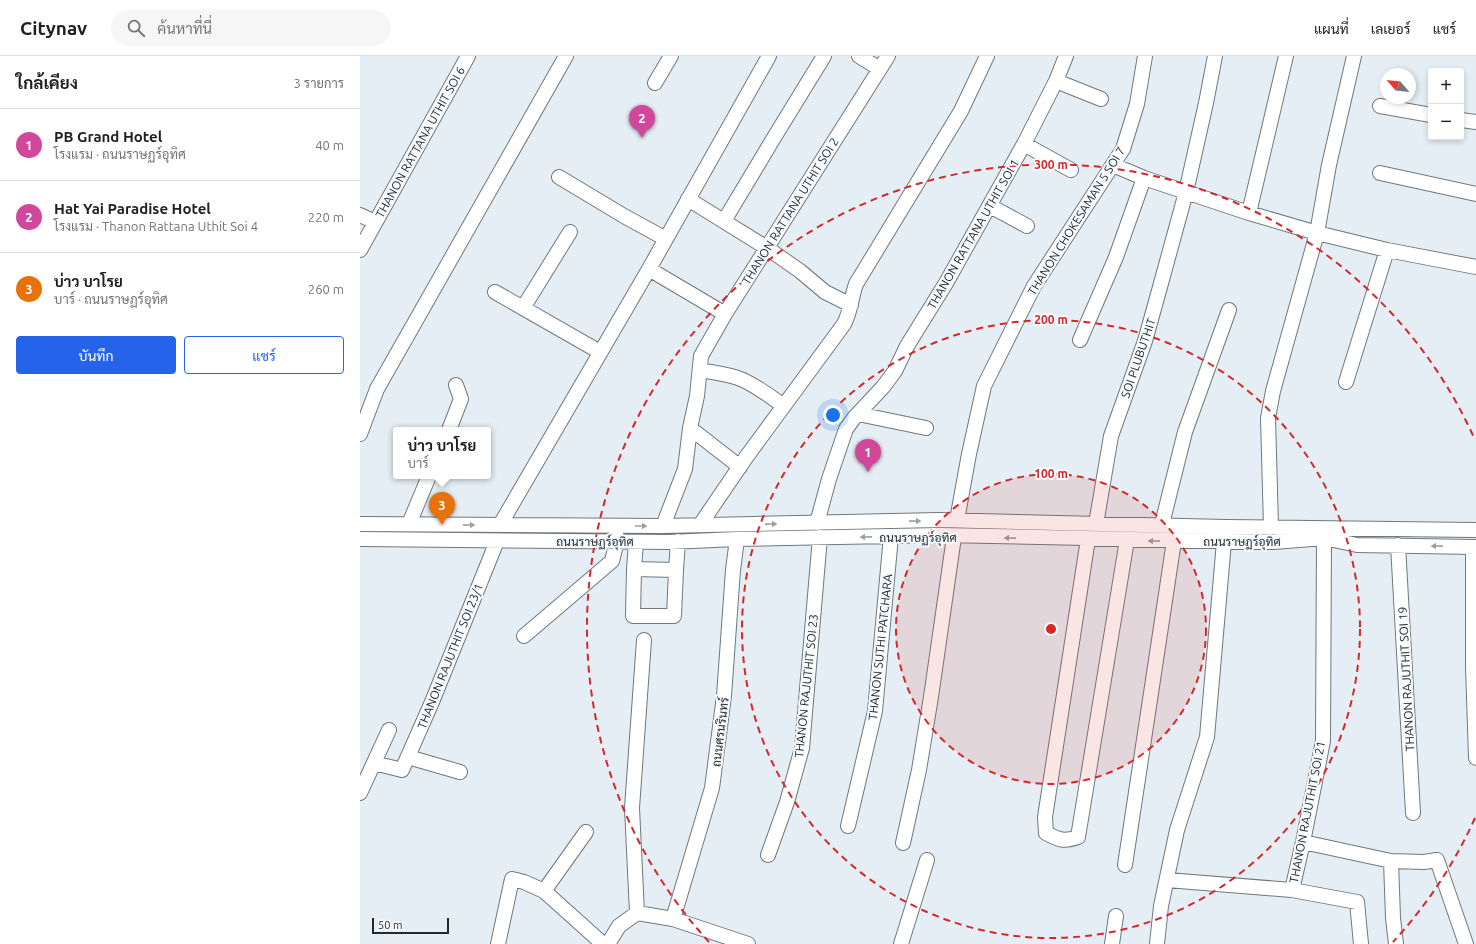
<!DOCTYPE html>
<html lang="th">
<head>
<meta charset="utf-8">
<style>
	:root { --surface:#fff; --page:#f6f6f6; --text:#202124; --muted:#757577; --line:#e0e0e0; --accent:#2563eb }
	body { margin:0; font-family:Ubuntu,Sarabun,sans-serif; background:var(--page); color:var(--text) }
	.controls { position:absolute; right:12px; top:12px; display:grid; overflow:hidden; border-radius:4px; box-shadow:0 2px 6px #0003 }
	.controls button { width:36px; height:36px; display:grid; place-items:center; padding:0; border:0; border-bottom:1px solid var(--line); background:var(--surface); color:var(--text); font:20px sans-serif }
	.compass { position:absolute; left:1020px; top:12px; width:36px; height:36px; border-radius:50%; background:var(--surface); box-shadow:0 2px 6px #0003; rotate:298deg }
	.scale { position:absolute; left:12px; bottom:10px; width:77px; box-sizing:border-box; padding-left:4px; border:2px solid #25292b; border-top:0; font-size:11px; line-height:14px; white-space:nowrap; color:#25292b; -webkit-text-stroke:3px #f5fbfe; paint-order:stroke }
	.you { position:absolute; left:473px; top:359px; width:14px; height:14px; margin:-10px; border:3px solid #fff; border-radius:50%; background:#1a73e8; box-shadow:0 0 0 6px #1a73e833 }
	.badge { display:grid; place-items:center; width:26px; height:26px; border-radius:50%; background:var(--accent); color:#fff; font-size:13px; font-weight:700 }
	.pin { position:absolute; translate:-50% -33px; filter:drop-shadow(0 1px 2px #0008) }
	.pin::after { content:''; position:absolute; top:21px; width:14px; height:12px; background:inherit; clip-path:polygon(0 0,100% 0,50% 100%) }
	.popup { position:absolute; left:33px; top:371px; width:98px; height:52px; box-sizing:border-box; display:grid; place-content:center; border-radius:4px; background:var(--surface); filter:drop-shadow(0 1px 3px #0005); font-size:13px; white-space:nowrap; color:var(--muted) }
	.popup b { font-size:15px; color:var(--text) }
	.popup::after { content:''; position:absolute; left:50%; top:100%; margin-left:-8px; border:8px solid transparent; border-top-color:var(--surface) }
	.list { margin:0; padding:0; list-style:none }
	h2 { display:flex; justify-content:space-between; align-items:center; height:52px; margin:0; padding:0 16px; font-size:17px }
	h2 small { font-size:13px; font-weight:400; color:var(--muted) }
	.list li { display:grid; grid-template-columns:26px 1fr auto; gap:12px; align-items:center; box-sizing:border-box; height:72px; padding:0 16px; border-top:1px solid var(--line) }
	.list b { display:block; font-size:15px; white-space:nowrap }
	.list p { margin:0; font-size:13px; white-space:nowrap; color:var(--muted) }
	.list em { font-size:13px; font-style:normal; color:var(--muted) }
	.actions { display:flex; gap:8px; padding:12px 16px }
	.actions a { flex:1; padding:9px 0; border:1px solid var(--accent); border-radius:4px; text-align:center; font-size:14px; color:var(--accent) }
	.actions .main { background:var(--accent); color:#fff }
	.icon { flex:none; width:22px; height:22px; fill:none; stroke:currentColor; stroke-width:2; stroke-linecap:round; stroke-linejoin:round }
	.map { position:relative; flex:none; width:1116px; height:888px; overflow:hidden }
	header { display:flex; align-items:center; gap:24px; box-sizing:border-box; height:56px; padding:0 20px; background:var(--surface); border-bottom:1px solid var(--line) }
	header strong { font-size:19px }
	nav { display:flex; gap:22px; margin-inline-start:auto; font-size:14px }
	.search { width:280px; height:36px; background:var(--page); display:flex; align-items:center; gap:10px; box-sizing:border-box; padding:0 14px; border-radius:22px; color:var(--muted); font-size:15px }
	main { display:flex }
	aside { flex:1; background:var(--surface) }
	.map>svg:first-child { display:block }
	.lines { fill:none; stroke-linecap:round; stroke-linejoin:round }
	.minor-casing { stroke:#70787d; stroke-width:16 }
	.minor { stroke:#fff; stroke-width:14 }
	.oneway { fill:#9d9fa0 }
	.ring { fill:none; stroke:#d62828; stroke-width:2; stroke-dasharray:7 5 }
	.labels { text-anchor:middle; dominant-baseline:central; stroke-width:4; stroke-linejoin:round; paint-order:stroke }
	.street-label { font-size:12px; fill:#25292b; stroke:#f5fbfe }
	.centre { fill:#d62828; stroke:#f5fbfe; stroke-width:2 }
	.ring-label { font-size:12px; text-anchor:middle; font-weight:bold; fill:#d62828; stroke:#f5fbfe; stroke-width:4; stroke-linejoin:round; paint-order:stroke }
</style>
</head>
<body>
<header>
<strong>Citynav</strong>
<div class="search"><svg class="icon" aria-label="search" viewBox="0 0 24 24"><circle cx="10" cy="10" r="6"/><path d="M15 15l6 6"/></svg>ค้นหาที่นี่</div>
<nav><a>แผนที่</a><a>เลเยอร์</a><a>แชร์</a></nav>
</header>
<main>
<aside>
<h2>ใกล้เคียง<small>3 รายการ</small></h2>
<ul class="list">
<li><span class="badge" style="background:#d1479c">1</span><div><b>PB Grand Hotel</b><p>โรงแรม · ถนนราษฏร์อุทิศ</p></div><em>40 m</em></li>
<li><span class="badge" style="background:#d1479c">2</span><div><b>Hat Yai Paradise Hotel</b><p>โรงแรม · Thanon Rattana Uthit Soi 4</p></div><em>220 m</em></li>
<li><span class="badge" style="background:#e8710a">3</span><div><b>บ่าว บาโรย</b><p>บาร์ · ถนนราษฏร์อุทิศ</p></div><em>260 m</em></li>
</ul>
<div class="actions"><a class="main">บันทึก</a><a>แชร์</a></div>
</aside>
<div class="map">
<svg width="1116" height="888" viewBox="0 0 1116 888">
	<rect width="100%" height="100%" fill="#e5eef4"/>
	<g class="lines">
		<g class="minor-casing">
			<path id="minor" d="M499,0L520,13
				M696,25L741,43
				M295,27L311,0
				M1020,50L1071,59
				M1101,64L1116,66
				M664,88L711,114
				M753,109L784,122L889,157L957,177L1027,194L1116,211
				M1020,117L1116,138
				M199,121L264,160L306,183
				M328,143L407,192L440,215L465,236L491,249
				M630,150L667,170
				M889,157L926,0
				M0,159L15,166
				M364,165L415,80L464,0
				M0,194L108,0
				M289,213L365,258
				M135,236L240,296
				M163,252L210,176
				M720,284L756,201L784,122
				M340,314C355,317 370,318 383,324C398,331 411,341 424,350
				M986,326L1027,194
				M498,358L566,372
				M330,372L380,411
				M89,374L101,343L96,329
				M0,378L17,333L206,0
				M597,464L609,398L624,330L674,230L763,93L777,48L785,0
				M457,467L469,423L486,373L494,362L523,331L535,315L547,290L586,227L664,88L696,25L706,0
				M0,468L303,470L579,464L866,471L1116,474
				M49,468L69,420
				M736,468L751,380L785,285L800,231L826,136L846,47L855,0
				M802,468L825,376L869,254
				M140,469L289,213L409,0
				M340,469L387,400L484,268C491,255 491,242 496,228L601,55L627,0
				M303,470L325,413L330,372L337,340L341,300L365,258L528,0
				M911,471L908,362L913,335L957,177L969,109L994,0
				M0,483L309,486L377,483L581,479L914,486L964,482L997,489L1116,491
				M728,483L685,761L686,777C699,784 704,786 718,781L767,484
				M276,486L274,513L273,560H314L316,514L318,485
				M1038,489L1053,757
				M1113,491V610L1116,702
				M274,513L316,514
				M164,580L252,505L257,485L256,478
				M48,701L100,716
				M14,707L42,714L72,646L137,485
				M0,737L29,674
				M488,770L515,655L531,480
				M943,786L1031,805L1064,806L1077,804L1106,888
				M543,787L559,714L571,641L594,481
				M408,799L427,746L442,692L460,481
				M1031,805L1033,862L1036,888
				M765,809L814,485
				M807,824L932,834L943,786L963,685L964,482
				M932,834L997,846L1001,888
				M184,835L226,776
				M277,857L272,752L284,584
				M313,863L352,732L364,640L373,514L377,483
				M138,888L152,823L164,826L184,835L243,888
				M248,888L259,870L277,857L313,863L388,888
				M541,888L567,804
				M752,888L756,860
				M797,888L801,850L817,774L847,681L864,486"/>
		</g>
		<use href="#minor" class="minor"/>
	</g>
	<defs><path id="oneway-solid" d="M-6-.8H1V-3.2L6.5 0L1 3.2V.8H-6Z"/></defs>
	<g class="oneway">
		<use href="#oneway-solid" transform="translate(555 465) rotate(-1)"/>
		<use href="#oneway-solid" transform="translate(411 468) rotate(-1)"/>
		<use href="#oneway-solid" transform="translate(109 469) rotate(1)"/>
		<use href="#oneway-solid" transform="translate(281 470)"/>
		<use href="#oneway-solid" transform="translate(506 481) rotate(179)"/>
		<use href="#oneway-solid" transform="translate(650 482) rotate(-179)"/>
		<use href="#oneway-solid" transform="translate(794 485) rotate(-179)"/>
		<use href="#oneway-solid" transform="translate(1077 490) rotate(-179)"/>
	</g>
	<circle cx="691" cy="573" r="155" fill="#d62828" fill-opacity=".12"/>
	<g class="ring">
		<circle cx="691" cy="573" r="155"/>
		<circle cx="691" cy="573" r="309"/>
		<path d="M1115 762A464 464 0 0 1 1033 886M349 886A464 464 0 1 1 1115 384"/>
	</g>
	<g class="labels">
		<g class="street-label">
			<text transform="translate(60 86) rotate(-61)">THANON RATTANA UTHIT SOI 6</text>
			<text transform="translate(430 155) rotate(-58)">THANON RATTANA UTHIT SOI 2</text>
			<text transform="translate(716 165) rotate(-58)">THANON CHOKESAMAN 5 SOI 7</text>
			<text transform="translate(613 178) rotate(-60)">THANON RATTANA UTHIT SOI 1</text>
			<text transform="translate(778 302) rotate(-71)">SOI PLUBUTHIT</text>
			<text x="558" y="481">ถนนราษฏร์อุทิศ</text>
			<text x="235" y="485">ถนนราษฏร์อุทิศ</text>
			<text x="882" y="485">ถนนราษฏร์อุทิศ</text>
			<text transform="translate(520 591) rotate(-84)">THANON SUTHI PATCHARA</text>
			<text transform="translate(90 600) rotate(-68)">THANON RAJUTHIT SOI 23/1</text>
			<text transform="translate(1046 623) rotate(-93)">THANON RAJUTHIT SOI 19</text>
			<text transform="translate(446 630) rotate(-84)">THANON RAJUTHIT SOI 23</text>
			<text transform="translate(360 676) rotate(-83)">ถนนศรนรินทร์</text>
			<text transform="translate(947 756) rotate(-79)">THANON RAJUTHIT SOI 21</text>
		</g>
	</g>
	<circle cx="691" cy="573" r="6" class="centre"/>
	<g class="ring-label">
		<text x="691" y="113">300 m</text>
		<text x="691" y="268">200 m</text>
		<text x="691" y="422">100 m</text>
	</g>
</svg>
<div class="controls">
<button>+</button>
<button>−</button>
</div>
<svg class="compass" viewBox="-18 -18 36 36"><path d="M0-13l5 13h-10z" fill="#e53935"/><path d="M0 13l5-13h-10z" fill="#757577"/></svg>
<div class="scale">50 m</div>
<div class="you"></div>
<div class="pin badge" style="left:508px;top:416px;background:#d1479c">1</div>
<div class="pin badge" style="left:282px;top:82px;background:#d1479c">2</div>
<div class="pin badge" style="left:82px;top:469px;background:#e8710a">3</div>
<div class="popup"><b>บ่าว บาโรย</b>บาร์</div>
</div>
</main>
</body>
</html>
